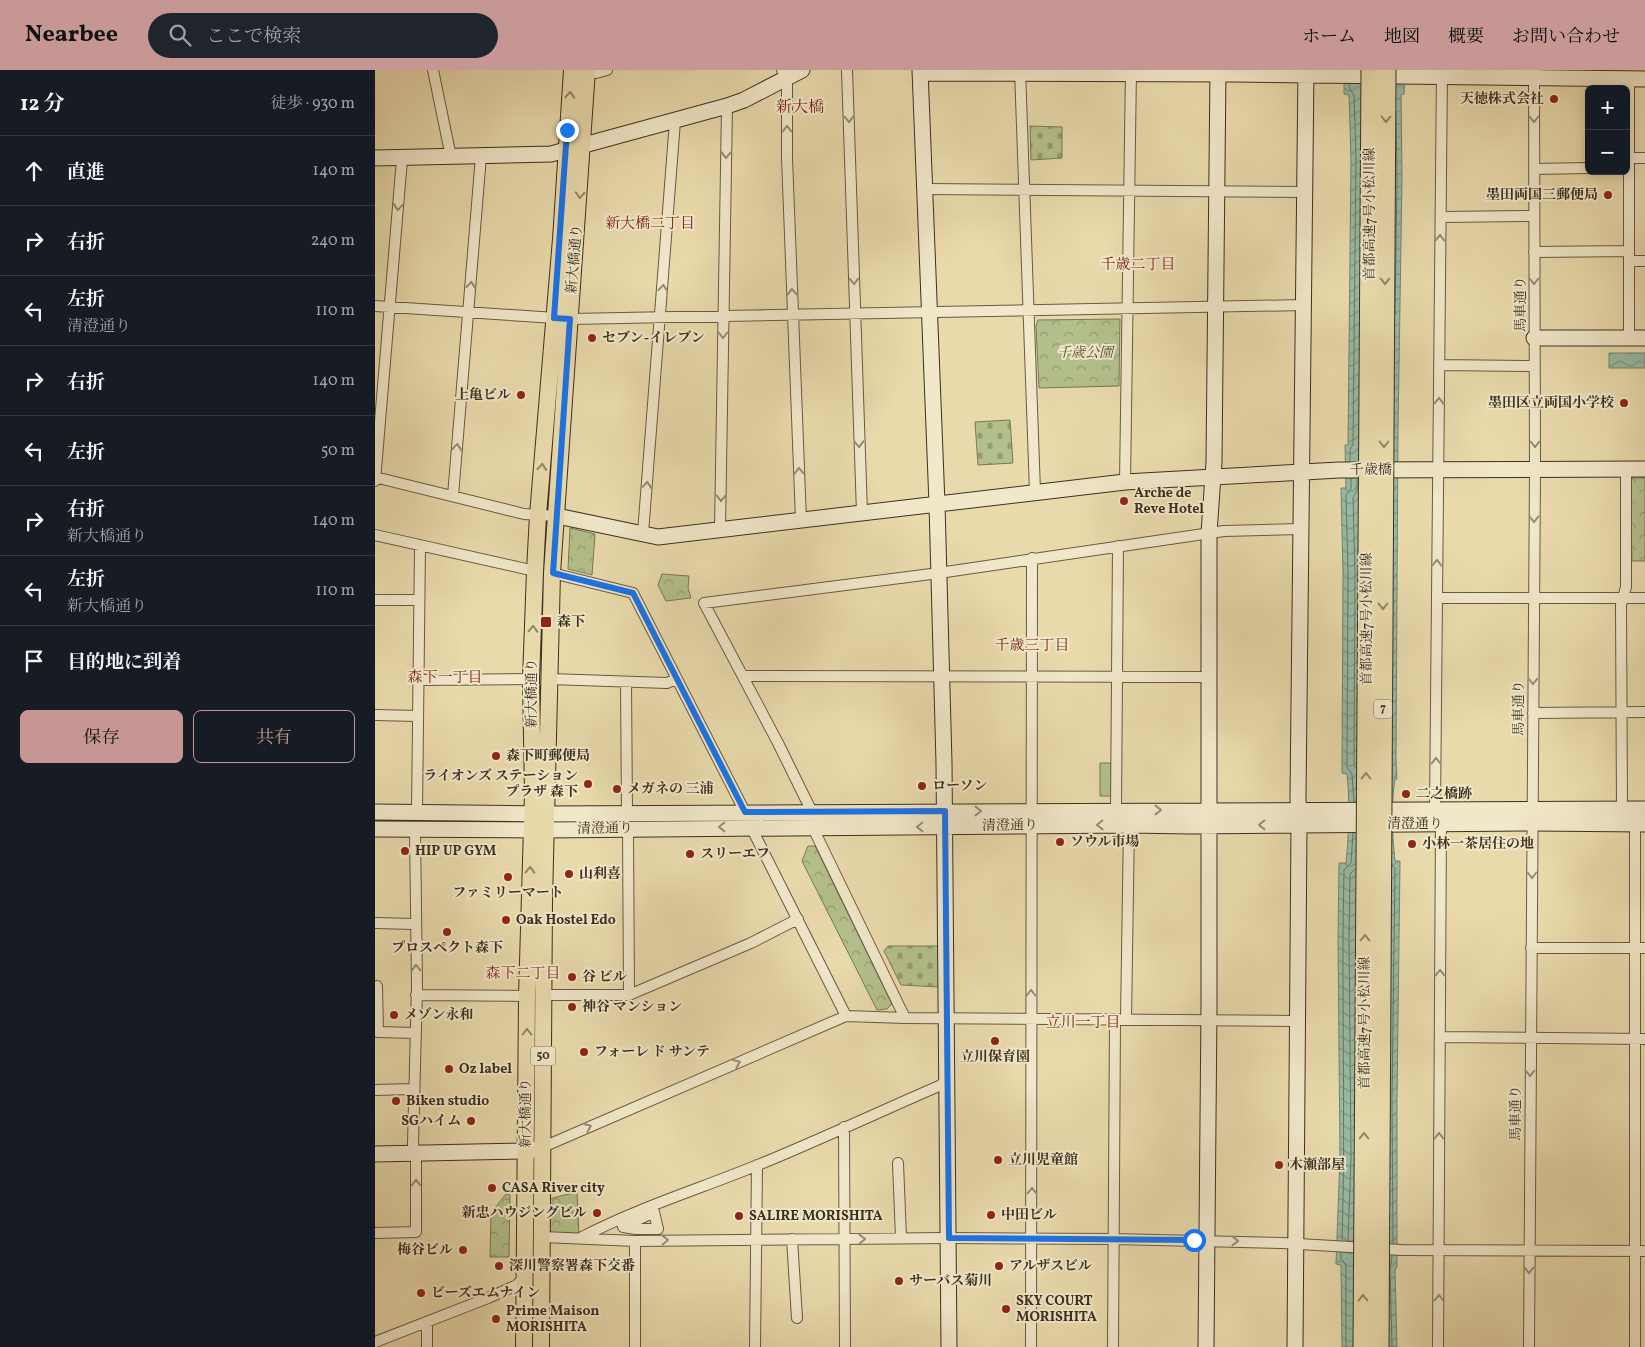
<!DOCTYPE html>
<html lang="ja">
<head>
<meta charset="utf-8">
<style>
	:root { --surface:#171b24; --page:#20242c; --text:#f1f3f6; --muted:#9ea1a6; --line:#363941; --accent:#c59692 }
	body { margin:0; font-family:Vollkorn,"Noto Serif JP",serif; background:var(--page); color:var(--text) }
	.controls { position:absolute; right:15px; top:15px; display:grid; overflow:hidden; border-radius:8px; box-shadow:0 2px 12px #0003 }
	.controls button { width:45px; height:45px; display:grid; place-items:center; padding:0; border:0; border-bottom:1px solid var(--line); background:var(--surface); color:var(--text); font:25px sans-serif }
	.stop { position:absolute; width:15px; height:15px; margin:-11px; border:4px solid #1a73e8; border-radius:50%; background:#fff }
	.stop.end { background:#1a73e8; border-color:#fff; box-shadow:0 1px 5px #0008 }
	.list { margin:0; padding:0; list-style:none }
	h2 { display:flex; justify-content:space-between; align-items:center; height:65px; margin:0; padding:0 20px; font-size:21px }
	h2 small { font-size:16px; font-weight:400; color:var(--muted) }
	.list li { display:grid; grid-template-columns:32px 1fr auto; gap:15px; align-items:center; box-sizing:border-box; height:70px; padding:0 20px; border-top:1px solid var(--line) }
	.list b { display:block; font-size:19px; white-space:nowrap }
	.list p { margin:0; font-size:16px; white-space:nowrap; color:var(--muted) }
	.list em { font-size:16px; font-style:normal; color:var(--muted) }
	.actions { display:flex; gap:10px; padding:15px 20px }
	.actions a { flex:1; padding:11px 0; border:1px solid var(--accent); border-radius:8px; text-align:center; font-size:18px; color:var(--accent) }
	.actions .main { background:var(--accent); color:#111 }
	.icon { flex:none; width:28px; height:28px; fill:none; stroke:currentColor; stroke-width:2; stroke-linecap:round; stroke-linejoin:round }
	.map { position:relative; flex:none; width:1270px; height:1277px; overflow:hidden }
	header { display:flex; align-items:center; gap:30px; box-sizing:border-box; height:70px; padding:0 25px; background:var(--accent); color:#111 }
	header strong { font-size:24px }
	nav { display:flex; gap:28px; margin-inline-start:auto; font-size:18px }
	.search { width:350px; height:45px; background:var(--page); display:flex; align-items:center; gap:12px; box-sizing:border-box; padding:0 18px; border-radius:28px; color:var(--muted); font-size:19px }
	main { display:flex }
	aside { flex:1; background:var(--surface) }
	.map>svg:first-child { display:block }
	.grass { fill:#b4c08c; stroke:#787856 }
	.cemetery { fill:url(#cemetery-stones); stroke:#787856 }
	.park { fill:url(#park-crowns); stroke:#787856 }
	.water { fill:url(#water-waves); stroke:#738370 }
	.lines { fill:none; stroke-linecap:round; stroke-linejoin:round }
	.shore { stroke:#6a7662; stroke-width:1 }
	.street-casing { stroke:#675a43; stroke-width:12 }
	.secondary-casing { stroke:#3c3020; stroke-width:17 }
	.primary-casing { stroke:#3c3020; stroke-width:18 }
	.street { stroke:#f1e7c9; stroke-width:10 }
	.secondary { stroke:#f1e7c9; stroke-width:15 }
	.primary { stroke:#e9daac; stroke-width:16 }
	.highway-bridge-casing { stroke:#3c3020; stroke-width:21; stroke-linecap:butt }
	.highway-bridge { stroke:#e9daac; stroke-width:19 }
	.oneway { stroke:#928566 }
	.oneway2 { stroke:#968c74 }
	.route { stroke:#1a73e8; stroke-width:6 }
	.poi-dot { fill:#8f2418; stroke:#f1e7c9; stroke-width:2 }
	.labels { text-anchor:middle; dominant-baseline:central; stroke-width:4; stroke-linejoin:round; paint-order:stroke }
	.shield { fill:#f1e7c9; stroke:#726753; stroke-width:1 }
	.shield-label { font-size:12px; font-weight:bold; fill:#3c3020 }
	.poi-label { font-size:14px; font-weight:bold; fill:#3c3020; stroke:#f1e7c9; text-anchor:start }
	.street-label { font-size:14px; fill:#3c3020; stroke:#f1e7c9 }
	.park-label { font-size:14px; font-style:italic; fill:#544d36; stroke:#f1e7c9 }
	.neighbourhood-label { font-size:15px; fill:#7a1f14; stroke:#f1e7c9 }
	.quarter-label { font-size:16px; fill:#7a1f14; stroke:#f1e7c9 }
</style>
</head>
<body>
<header>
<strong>Nearbee</strong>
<div class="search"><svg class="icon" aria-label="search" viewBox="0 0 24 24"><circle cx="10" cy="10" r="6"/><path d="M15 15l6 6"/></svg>ここで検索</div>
<nav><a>ホーム</a><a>地図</a><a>概要</a><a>お問い合わせ</a></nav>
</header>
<main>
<aside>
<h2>12 分<small>徒歩 · 930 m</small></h2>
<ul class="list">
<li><svg class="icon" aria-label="ahead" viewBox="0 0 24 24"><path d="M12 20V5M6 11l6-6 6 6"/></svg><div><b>直進</b></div><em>140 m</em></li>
<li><svg class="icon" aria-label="right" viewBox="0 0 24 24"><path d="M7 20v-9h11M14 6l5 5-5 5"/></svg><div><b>右折</b></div><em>240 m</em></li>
<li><svg class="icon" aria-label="left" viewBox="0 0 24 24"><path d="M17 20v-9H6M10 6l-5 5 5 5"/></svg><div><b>左折</b><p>清澄通り</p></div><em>110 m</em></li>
<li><svg class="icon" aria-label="right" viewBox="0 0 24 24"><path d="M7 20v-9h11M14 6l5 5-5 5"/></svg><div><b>右折</b></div><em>140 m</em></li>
<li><svg class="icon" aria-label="left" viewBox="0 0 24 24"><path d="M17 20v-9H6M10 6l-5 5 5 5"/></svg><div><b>左折</b></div><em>50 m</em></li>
<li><svg class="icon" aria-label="right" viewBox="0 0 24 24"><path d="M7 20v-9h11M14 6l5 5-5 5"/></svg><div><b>右折</b><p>新大橋通り</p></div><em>140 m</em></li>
<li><svg class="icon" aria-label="left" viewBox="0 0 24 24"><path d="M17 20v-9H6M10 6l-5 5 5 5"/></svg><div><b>左折</b><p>新大橋通り</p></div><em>110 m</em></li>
<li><svg class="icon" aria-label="arrive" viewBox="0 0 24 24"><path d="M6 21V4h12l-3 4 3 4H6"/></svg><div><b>目的地に到着</b></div></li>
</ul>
<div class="actions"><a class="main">保存</a><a>共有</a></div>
</aside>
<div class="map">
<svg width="1270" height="1277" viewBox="0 0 1270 1277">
	<defs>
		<pattern id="cemetery-stones" width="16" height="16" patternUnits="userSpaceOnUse" patternTransform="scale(1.25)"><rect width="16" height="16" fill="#b4c08c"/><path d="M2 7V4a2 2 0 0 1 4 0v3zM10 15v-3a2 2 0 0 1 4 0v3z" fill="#949c72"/></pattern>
		<pattern id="park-crowns" width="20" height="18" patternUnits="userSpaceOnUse" patternTransform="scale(1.25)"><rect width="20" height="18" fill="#b4c08c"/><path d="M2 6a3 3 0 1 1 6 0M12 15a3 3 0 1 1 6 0" fill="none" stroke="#949c72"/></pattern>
		<pattern id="water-waves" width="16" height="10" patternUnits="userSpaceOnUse" patternTransform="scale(1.25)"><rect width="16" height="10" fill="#98bba5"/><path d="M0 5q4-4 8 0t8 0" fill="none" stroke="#7d9886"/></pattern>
	</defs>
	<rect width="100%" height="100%" fill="#e9daac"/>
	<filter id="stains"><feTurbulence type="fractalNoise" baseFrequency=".004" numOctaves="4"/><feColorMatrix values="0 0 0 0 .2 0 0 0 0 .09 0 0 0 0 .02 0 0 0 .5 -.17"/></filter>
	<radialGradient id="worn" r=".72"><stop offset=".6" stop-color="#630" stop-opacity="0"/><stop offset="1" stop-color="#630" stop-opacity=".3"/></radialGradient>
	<path class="grass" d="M725,693H736L737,726H725Z"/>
	<path class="cemetery" d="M655,56L687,57V88L656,90Z
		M635,350L638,393L603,395L600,352Z
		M513,876H564L565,917L526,915L509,881Z"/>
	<path class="park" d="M745,249L744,316L664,318L661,256L663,250Z
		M1255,408H1270V491H1257Z
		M195,458L220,464L217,505L193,499Z
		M287,504L314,506L313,518L316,528L291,531L283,515Z
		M433,776H440L517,934L512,939L502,940L427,791Z
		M202,1122L204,1166L170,1165V1130Z
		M131,1124L135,1125L134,1187H115L116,1143Z"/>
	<path class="water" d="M969,0H1030L1029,24L1026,25L1027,107L1023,361L1021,689L1022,709H1020C1016,736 1017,764 1020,791H1025L1022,1030V1197L1020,1200L1022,1277H967L966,1195L961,1194L965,1087L963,868L964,793H971C974,763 975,733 972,704L967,703L968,504L966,418H971L970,375H973L976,89L974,25L969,24Z
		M1234,283H1270V298H1234Z"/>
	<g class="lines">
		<path class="shore" d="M974,14L975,19L979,25L981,89L978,374L975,380V391
			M1020,244L1022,107L1021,45
			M976,409V419L971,425L973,504L972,697L977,704L979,732
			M981,698L979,694L980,504L978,428L982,420V409
			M1017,795L1020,798L1017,1030L1018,1173
			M967,1170C971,1047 966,924 969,800L976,793L978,763
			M973,1171L976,1087L974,868L975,804L980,799
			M966,1183V1189L971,1195V1277
			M1017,1277L1015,1200L1017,1186"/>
		<g class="street-casing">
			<path id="street" d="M58,0L76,87
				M407,0L412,8V88L426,450
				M472,0L487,443
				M645,0L660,422
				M221,3L232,0
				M1254,9V268
				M1254,88H1270
				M1159,99L1214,98
				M549,119L930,122
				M1066,147L1159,146
				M1159,182L1254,181
				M1254,191H1270
				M0,236L195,249L929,235
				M1064,295L1159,296
				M0,407L149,444L182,446
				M0,411L27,89
				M750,412L756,0
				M78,426L106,86
				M345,459L352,36
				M268,463L300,51
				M0,465L160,501
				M177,503L258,523L370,742
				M1062,528H1270
				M0,530H43
				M368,606L833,607
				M175,609L292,613L301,609
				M44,610L156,609
				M251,612L252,743
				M1158,643L1270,642
				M0,645L43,646
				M1247,739L1246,535L1251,517V399
				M741,740L743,476
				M437,742L403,673L329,533L564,503L849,461L926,459
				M42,743L45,475
				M376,757L471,946
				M253,758L254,925
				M438,758L530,948
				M0,853L40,854
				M1156,878H1270
				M2,916L3,962L40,963
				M41,925L152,926
				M167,925H254L376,873L423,849
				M751,950L754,755
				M1065,967L1270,969
				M0,1020L38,1019
				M469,1057L470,1277
				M168,1077L471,946L530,948L922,951
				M523,1093L526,1168
				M279,1142L283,1159H261L248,1157Z
				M0,1163L41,1162V1091L38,1074L42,917L40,760
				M168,1167L260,1171L573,1168L739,1169L907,1173L1026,1180L1270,1181
				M207,1167C263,1138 324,1119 383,1095C444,1070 504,1042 564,1016L572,1011
				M417,1169L422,1248
				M0,1272L113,1228L142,1215L149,1207
				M52,1277V1252
				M260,1277V1171
				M380,1277L382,1095
				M656,1277L657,488
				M738,1277L740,949
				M1063,1277L1066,754L1060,739L1067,1
				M1154,1277L1160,400L1159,0
				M1260,1277V754"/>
		</g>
		<g class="secondary-casing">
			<path id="secondary" d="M545,0L562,434L569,693L574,1277
				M545,3L859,4L1270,9
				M0,88L176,84L352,36L369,30L427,0
				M1159,268H1270
				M182,446L283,467L750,412L964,400L1270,399
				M0,742L170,744L1270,739
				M0,759L170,760L754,755L816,756L1157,753L1270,754
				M0,1084L151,1081L163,1079
				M831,1277L834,937V463L839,392L843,0
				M920,1277L924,754L923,727L931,0"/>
		</g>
		<g class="primary-casing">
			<path id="primary" d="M149,1277L152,926L158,723L156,609L160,501L163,445L186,169L197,0
				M166,1277L169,830L177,503L212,0"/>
		</g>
		<use href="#street" class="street"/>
		<use href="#secondary" class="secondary"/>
		<use href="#primary" class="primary"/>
		<g class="highway-bridge-casing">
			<path id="highway-bridge" d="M988,1277L996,0
				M1004,1277L1011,0"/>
		</g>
		<use href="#highway-bridge" class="highway-bridge"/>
	</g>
	<defs><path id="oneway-chevron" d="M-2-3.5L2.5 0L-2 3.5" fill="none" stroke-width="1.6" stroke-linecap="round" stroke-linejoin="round" transform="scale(1.25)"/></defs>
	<g class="oneway">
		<use href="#oneway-chevron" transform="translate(195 25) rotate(-86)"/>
		<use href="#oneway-chevron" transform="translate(1011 49) rotate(90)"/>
		<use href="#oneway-chevron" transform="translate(205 125) rotate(93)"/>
		<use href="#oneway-chevron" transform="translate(1010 211) rotate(90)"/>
		<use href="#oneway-chevron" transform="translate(1009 374) rotate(90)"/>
		<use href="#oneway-chevron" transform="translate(167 397) rotate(-85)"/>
		<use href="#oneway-chevron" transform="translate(1008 536) rotate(90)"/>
		<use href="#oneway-chevron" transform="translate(158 559) rotate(-88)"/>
		<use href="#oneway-chevron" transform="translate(991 706) rotate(-90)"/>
		<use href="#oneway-chevron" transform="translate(155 800) rotate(-89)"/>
		<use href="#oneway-chevron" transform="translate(990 868) rotate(-90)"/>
		<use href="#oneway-chevron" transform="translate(152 962) rotate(-90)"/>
		<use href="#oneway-chevron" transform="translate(989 1066) rotate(-90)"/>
		<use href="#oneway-chevron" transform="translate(988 1228) rotate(-90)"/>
	</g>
	<g class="oneway2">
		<use href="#oneway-chevron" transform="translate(474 49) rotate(88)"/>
		<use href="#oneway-chevron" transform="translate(1159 49) rotate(90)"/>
		<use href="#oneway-chevron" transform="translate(412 59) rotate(-90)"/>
		<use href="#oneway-chevron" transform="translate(351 85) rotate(91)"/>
		<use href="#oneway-chevron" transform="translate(23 137) rotate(95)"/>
		<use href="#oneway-chevron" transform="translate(1065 168) rotate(-89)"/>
		<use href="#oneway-chevron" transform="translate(479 211) rotate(88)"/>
		<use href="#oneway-chevron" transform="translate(1159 211) rotate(90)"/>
		<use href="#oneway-chevron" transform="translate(96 215) rotate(-85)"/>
		<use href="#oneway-chevron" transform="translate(288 218) rotate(-85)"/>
		<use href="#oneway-chevron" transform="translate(417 222) rotate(-92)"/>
		<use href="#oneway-chevron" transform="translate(348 265) rotate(90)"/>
		<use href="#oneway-chevron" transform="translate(1064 331) rotate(-89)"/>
		<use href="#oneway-chevron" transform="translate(484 374) rotate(88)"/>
		<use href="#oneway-chevron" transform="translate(1160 374) rotate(90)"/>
		<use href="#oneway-chevron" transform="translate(82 377) rotate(-85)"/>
		<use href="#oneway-chevron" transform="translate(424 401) rotate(-92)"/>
		<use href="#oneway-chevron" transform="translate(272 415) rotate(-85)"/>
		<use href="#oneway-chevron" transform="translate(346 428) rotate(91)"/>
		<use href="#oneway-chevron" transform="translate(1159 449) rotate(90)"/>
		<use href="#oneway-chevron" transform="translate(1062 493) rotate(-89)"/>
		<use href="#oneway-chevron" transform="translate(1158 611) rotate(90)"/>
		<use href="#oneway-chevron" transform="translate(1061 691) rotate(-90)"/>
		<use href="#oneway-chevron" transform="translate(783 740)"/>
		<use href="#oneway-chevron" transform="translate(603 741)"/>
		<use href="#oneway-chevron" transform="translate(725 755) rotate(179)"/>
		<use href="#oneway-chevron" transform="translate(887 755) rotate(179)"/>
		<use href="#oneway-chevron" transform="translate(347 757) rotate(179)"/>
		<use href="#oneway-chevron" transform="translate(545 757) rotate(179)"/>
		<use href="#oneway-chevron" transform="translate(1157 805) rotate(90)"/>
		<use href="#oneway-chevron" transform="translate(41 898) rotate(-91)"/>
		<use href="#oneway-chevron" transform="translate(1065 903) rotate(-90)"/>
		<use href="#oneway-chevron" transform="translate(656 923) rotate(-90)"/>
		<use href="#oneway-chevron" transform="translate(362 993) rotate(-23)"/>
		<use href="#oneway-chevron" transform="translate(1155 1003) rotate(90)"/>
		<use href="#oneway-chevron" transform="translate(213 1057) rotate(-23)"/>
		<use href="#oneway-chevron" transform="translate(1064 1066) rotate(-90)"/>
		<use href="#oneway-chevron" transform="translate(41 1113) rotate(-90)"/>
		<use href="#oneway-chevron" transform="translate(657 1121) rotate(-90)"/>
		<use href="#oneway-chevron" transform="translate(487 1169) rotate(-1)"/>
		<use href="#oneway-chevron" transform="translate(290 1170) rotate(-1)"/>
		<use href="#oneway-chevron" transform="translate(860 1171) rotate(2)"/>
		<use href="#oneway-chevron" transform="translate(1154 1200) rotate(90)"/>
		<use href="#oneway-chevron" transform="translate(1064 1228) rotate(-90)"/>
	</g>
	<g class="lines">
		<path class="route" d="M192,60L179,248L195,249L178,503L258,523L370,742L570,741L574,1168L819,1170"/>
	</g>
	<g class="poi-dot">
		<circle cx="1179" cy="29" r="5"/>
		<circle cx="1233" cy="125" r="5"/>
		<circle cx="217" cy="268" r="5"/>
		<circle cx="146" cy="325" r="5"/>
		<circle cx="1249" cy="333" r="5"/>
		<circle cx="749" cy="431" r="5"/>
		<rect x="165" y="546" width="12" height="12" rx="2.5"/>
		<circle cx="121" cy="686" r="5"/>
		<circle cx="213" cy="714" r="5"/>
		<circle cx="547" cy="716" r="5"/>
		<circle cx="242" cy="719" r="5"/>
		<circle cx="1031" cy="724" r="5"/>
		<circle cx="685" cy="772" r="5"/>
		<circle cx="1037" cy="774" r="5"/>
		<circle cx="30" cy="781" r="5"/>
		<circle cx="315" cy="784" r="5"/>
		<circle cx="194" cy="804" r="5"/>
		<circle cx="133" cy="807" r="5"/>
		<circle cx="131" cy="850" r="5"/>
		<circle cx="72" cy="862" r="5"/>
		<circle cx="197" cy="907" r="5"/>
		<circle cx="197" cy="937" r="5"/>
		<circle cx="19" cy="945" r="5"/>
		<circle cx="620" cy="971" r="5"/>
		<circle cx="209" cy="982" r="5"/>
		<circle cx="74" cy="999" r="5"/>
		<circle cx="21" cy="1031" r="5"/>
		<circle cx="96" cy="1051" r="5"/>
		<circle cx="623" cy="1090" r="5"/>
		<circle cx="904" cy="1095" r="5"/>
		<circle cx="117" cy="1118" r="5"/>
		<circle cx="222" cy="1143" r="5"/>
		<circle cx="616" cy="1145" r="5"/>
		<circle cx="364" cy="1146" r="5"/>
		<circle cx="88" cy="1180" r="5"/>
		<circle cx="124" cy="1196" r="5"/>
		<circle cx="624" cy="1196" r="5"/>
		<circle cx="524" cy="1211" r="5"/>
		<circle cx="46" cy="1223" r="5"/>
		<circle cx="631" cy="1239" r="5"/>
		<circle cx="121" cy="1249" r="5"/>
	</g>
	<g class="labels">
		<g class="shield">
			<rect x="999" y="629.5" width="18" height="19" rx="4"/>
			<rect x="155.5" y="976.5" width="25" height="19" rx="4"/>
		</g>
		<g class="shield-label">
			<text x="1008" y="639">7</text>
			<text x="168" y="986">50</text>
		</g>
		<g class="poi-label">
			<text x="1169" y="29" text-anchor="end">天徳株式会社</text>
			<text x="1223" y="125" text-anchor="end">墨田両国三郵便局</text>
			<text x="227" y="268">セブン-イレブン</text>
			<text x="136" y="325" text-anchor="end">上亀ビル</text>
			<text x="1239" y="333" text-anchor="end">墨田区立両国小学校</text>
			<text x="759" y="423">Arche de<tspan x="759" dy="16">Reve Hotel</tspan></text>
			<text x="182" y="552">森下</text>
			<text x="131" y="686">森下町郵便局</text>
			<text x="203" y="706" text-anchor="end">ライオンズ ステーション<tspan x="203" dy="16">プラザ 森下</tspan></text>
			<text x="557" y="716">ローソン</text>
			<text x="252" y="719">メガネの 三浦</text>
			<text x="1041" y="724">二之橋跡</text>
			<text x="695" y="772">ソウル市場</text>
			<text x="1047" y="774">小林一茶居住の地</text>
			<text x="40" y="781">HIP UP GYM</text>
			<text x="325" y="784">スリーエフ</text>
			<text x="204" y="804">山利喜</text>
			<text x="133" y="823" text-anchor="middle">ファミリーマート</text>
			<text x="141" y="850">Oak Hostel Edo</text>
			<text x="72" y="878" text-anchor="middle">プロスペクト森下</text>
			<text x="207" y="907">谷 ビル</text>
			<text x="207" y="937">神谷 マンション</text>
			<text x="29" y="945">メゾン永和</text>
			<text x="219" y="982">フォーレ ド サンテ</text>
			<text x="620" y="987" text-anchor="middle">立川保育園</text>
			<text x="84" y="999">Oz label</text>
			<text x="31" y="1031">Biken studio</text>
			<text x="86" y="1051" text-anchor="end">SGハイム</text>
			<text x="633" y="1090">立川児童館</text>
			<text x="914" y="1095">木瀬部屋</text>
			<text x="127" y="1118">CASA River city</text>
			<text x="212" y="1143" text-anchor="end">新忠ハウジングビル</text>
			<text x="626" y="1145">中田ビル</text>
			<text x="374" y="1146">SALIRE MORISHITA</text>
			<text x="78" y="1180" text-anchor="end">梅谷ビル</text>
			<text x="134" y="1196">深川警察署森下交番</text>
			<text x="634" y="1196">アルザスビル</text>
			<text x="534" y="1211">サーバス菊川</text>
			<text x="56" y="1223">ビーズエムナイン</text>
			<text x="641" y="1231">SKY COURT<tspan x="641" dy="16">MORISHITA</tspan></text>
			<text x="131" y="1241">Prime Maison<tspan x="131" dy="16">MORISHITA</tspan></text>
		</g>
		<g class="street-label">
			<text transform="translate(995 144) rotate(-90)">首都高速7号小松川線</text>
			<text transform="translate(200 189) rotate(-85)">新大橋通り</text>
			<text transform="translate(1146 234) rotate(-90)">馬車通り</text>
			<text x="996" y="400">千歳橋</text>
			<text transform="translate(992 549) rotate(-90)">首都高速7号小松川線</text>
			<text transform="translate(157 623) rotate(-90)">新大橋通り</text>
			<text transform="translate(1144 638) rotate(-90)">馬車通り</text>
			<text x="1040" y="754">清澄通り</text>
			<text transform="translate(635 756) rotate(-1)">清澄通り</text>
			<text transform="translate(230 759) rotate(-1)">清澄通り</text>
			<text transform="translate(990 953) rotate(-90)">首都高速7号小松川線</text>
			<text transform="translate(151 1043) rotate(-90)">新大橋通り</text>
			<text transform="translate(1141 1043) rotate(-90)">馬車通り</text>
		</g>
		<g class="park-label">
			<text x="710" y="283">千歳公園</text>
		</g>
		<g class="neighbourhood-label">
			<text x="275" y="154">新大橋二丁目</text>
			<text x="763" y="195">千歳二丁目</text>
			<text x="657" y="576">千歳三丁目</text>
			<text x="70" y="608">森下一丁目</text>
			<text x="148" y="904">森下二丁目</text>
			<text x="708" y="953">立川一丁目</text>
		</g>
		<g class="quarter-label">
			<text x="425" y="38">新大橋</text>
		</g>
	</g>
	<rect width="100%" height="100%" filter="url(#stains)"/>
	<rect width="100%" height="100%" fill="url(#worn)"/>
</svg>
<div class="controls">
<button>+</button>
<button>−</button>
</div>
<div class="stop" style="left:819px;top:1170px"></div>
<div class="stop end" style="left:192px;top:60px"></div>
</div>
</main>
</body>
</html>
